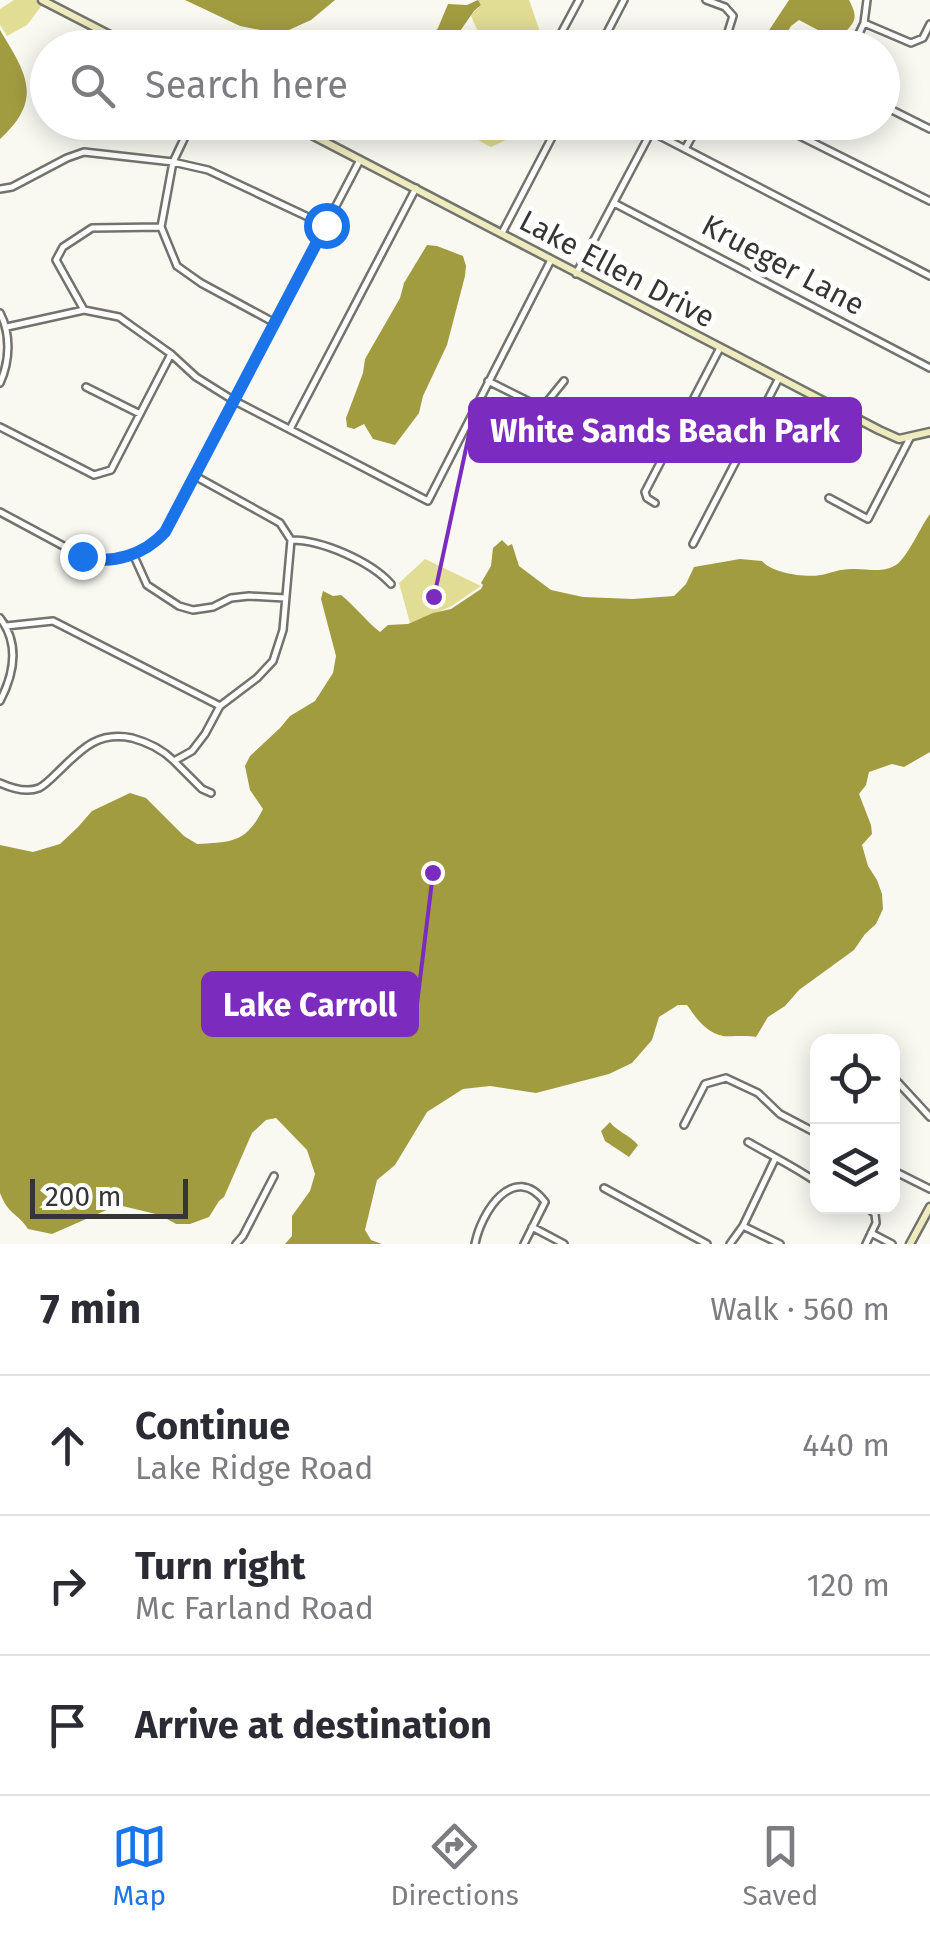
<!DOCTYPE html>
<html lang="en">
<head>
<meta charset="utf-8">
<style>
	:root { --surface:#fff; --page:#f7f7f7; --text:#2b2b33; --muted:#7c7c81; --line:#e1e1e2; --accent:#1a73e8 }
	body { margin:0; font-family:"Fira Sans",sans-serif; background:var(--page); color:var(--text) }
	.controls { position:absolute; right:30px; bottom:30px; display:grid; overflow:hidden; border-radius:20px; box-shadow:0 5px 25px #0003 }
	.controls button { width:90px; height:90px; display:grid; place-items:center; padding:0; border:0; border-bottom:2px solid var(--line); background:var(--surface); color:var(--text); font:50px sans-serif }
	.scale { position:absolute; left:30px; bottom:25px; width:158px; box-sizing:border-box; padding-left:10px; border:5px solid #353533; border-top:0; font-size:28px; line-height:35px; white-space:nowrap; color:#353533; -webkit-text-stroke:8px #fff; paint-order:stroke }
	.stop { position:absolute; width:30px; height:30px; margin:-22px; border:8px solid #1a73e8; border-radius:50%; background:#fff }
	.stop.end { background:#1a73e8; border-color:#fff; box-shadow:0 2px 10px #0008 }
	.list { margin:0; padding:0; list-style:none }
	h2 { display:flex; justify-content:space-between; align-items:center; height:130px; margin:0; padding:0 40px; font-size:42px }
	h2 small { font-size:32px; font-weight:400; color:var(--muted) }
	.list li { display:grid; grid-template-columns:65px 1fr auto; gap:30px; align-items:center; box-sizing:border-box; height:140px; padding:0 40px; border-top:2px solid var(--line) }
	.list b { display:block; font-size:38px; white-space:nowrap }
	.list p { margin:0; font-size:32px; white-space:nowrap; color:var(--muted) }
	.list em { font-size:32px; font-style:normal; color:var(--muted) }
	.icon { flex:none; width:55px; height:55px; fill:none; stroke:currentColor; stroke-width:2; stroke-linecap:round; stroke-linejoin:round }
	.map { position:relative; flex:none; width:930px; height:1244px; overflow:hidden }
	.search { position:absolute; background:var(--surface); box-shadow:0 5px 25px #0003; left:30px; right:30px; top:30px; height:110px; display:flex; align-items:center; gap:25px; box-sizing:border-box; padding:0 35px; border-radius:55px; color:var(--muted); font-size:38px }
	.sheet { height:550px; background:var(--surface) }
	nav { display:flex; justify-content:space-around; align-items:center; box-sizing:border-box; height:140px; border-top:2px solid var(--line); background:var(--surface); font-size:28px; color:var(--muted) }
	nav a { display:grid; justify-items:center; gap:5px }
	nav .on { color:var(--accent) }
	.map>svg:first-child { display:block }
	.green { fill:#e1dd94 }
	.water { fill:#a29c41 }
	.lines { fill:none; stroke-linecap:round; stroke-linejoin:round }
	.street-casing { stroke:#73736d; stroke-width:10 }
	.secondary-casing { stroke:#73736d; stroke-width:11 }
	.street { stroke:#fff; stroke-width:5 }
	.secondary { stroke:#eeebbe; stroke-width:6 }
	.route { stroke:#1a73e8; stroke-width:12 }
	.labels { text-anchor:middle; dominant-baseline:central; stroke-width:10; stroke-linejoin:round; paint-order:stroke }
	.street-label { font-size:30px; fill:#353533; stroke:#fff }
	.leader { fill:none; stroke:#7b2cbf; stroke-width:4 }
	.callout-dot { fill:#7b2cbf; stroke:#fff; stroke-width:4 }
	.callout { fill:#7b2cbf; stroke:#7b2cbf; stroke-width:4 }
	.callout-label { font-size:32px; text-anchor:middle; font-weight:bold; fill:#fff }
</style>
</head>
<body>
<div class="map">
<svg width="930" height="1244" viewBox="0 0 930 1244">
	<rect width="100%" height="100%" fill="#f9f9f2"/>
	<path class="green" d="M14,0H35L43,4L27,25L7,36L0,25V9Z
		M478,0H529L539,29L532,47C499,47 483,51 471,15L481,5Z
		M463,123H473L477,130L491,137L509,123H521L522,126L512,137L491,147C478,141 471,135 463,123Z
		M425,559L481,586L450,607L410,623L399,583Z"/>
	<path class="water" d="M185,0H335L311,20L280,34L240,26Z
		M478,0L481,5L474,11L451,44L438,46L428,40L438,28L448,4L467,5Z
		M789,0H849C860,20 854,22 840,38H833L799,20L791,26L778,47H758Z
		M0,30C25,72 45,98 0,139Z
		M427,245L437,246L463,256L466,266L465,276L447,345L423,396L419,413L395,445L373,439L364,424L354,429L347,427L346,418L363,373L365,359L400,298L404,283Z
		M930,514V752L904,767L892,764L869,772L866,785L859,794L871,825L872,834L862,845L868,866L877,880L882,894L883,909L876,924L865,934L854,950L799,990L785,1006L768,1017L756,1037C747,1035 729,1037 723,1036C705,1032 696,1018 687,1005H678L659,1017L652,1040L632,1063L609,1074L536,1093L490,1086L463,1089L427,1112L395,1165L377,1180L365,1230L371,1240L382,1244H285L292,1236V1216L310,1191L315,1174L307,1150L276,1118L266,1120L252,1133L224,1197L219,1201L209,1217L190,1224H176L160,1215L118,1205L52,1234L28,1229C17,1212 9,1216 0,1193V845L33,852L60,844L78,827L92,811L130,793L146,798L184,836L197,844C232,842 246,843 263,809L250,790L245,766L250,756L280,728L290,716L315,701L333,673L336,656L321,599L323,591L333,596L341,595C355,606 366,621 380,632L388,625L408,624L433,613L451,609L481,589L483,585L481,583L491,566L493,548L502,540L508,546L512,544L519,566L551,590L583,597L633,599L674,596L686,584L694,567L740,559L762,561C772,573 805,578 821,575C831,573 840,569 851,569C867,568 881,574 896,565C907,558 921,526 930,514Z
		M610,1122C616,1131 630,1135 638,1145L629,1157L605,1141L601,1131Z"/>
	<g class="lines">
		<g class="street-casing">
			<path id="street" d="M706,0L725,7L733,16L723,48
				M864,23L911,43L923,38L930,24
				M558,39L579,0
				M480,43L489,48
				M599,48L624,0
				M852,48L864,23L867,0
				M882,105L930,129
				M192,122L173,162L161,227L177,266L201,283L275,323
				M633,122L930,276
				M784,122L786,129L930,201
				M685,149L700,122
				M0,189L12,187L67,158L84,152L173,162L208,170L325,225
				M614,203L930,368
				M502,233L560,122
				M576,274L651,132
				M84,310L56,260L63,247L92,228L161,227
				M0,313C11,334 10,361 0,383
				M7,327L84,310L119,317L171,354L196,377L233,400L428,501L551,260
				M488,381L542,408L564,381
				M86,387L140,414
				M0,427L94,475L111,470L171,354
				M290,429L416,188
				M829,498L868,519L910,438
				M655,503L647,498L645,492L720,348
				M0,512L82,556C111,566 145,555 165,532L360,160
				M291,540C322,540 370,561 391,584
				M693,544L779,378
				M133,554L147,585L179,606L193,610L213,607L231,598L249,596L285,598
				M0,618C20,644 14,674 0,701
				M6,626L53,621L220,706
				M174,761L202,789L211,793
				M0,783C11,788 26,793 39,788C45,785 52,778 57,773C81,750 96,731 132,738C147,742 163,750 174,761L192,751L205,734L220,706L257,678L273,661L283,630L291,540L280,523L195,476
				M892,1076L930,1117
				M684,1125L705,1084L726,1078L758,1093L780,1114L818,1134
				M748,1142C772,1156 795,1167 818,1183
				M892,1170L930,1189
				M604,1188L707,1244
				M743,1226L780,1244
				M532,1227L564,1244
				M871,1233L892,1244
				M236,1244L243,1236L274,1176
				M475,1244C481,1212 514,1161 545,1202L524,1244
				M730,1244L743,1226L775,1159
				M866,1244L876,1223L875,1214L866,1206"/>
		</g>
		<g class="secondary-casing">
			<path id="secondary" d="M42,0L135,48
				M287,122L879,430L899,439L930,432
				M910,1244L930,1207"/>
		</g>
		<use href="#street" class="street"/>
		<use href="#secondary" class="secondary"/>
	</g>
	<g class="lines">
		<path class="route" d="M82,556C112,566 145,554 165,532L326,225"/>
	</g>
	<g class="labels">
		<g class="street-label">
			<text transform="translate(783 265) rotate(28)">Krueger Lane</text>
			<text transform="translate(617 269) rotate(28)">Lake Ellen Drive</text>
		</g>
	</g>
	<path class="leader" d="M434 597L470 430M433 873L417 1004"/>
	<g class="callout-dot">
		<circle cx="434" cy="597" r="10"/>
		<circle cx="433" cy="873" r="10"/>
	</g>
	<g class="callout">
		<rect x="470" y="399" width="390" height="62" rx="10"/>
		<rect x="203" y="973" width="214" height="62" rx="10"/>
	</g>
	<g class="callout-label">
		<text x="665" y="442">White Sands Beach Park</text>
		<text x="310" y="1016">Lake Carroll</text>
	</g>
</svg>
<div class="controls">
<button><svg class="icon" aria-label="locate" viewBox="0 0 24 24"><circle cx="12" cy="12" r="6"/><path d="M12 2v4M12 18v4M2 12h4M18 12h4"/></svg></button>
<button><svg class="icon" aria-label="layers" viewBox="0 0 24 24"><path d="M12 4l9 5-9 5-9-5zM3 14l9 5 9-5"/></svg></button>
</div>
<div class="scale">200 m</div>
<div class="stop" style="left:326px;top:225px"></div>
<div class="stop end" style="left:82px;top:556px"></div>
<div class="search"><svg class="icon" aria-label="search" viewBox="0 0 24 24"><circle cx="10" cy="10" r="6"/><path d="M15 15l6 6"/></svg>Search here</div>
</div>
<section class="sheet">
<h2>7 min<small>Walk · 560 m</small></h2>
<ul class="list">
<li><svg class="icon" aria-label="ahead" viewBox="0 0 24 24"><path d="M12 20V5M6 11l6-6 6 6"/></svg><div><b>Continue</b><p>Lake Ridge Road</p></div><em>440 m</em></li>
<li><svg class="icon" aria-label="right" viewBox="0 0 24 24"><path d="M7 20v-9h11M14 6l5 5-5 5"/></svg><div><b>Turn right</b><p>Mc Farland Road</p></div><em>120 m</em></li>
<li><svg class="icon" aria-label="arrive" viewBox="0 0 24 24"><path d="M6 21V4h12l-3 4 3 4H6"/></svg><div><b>Arrive at destination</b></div></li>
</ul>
</section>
<nav>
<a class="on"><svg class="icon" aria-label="map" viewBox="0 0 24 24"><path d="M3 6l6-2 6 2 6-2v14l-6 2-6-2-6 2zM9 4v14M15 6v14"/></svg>Map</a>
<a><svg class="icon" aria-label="directions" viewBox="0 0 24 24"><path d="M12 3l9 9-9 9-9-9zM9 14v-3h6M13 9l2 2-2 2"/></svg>Directions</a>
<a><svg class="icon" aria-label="saved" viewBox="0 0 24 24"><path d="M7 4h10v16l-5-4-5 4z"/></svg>Saved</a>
</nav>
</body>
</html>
